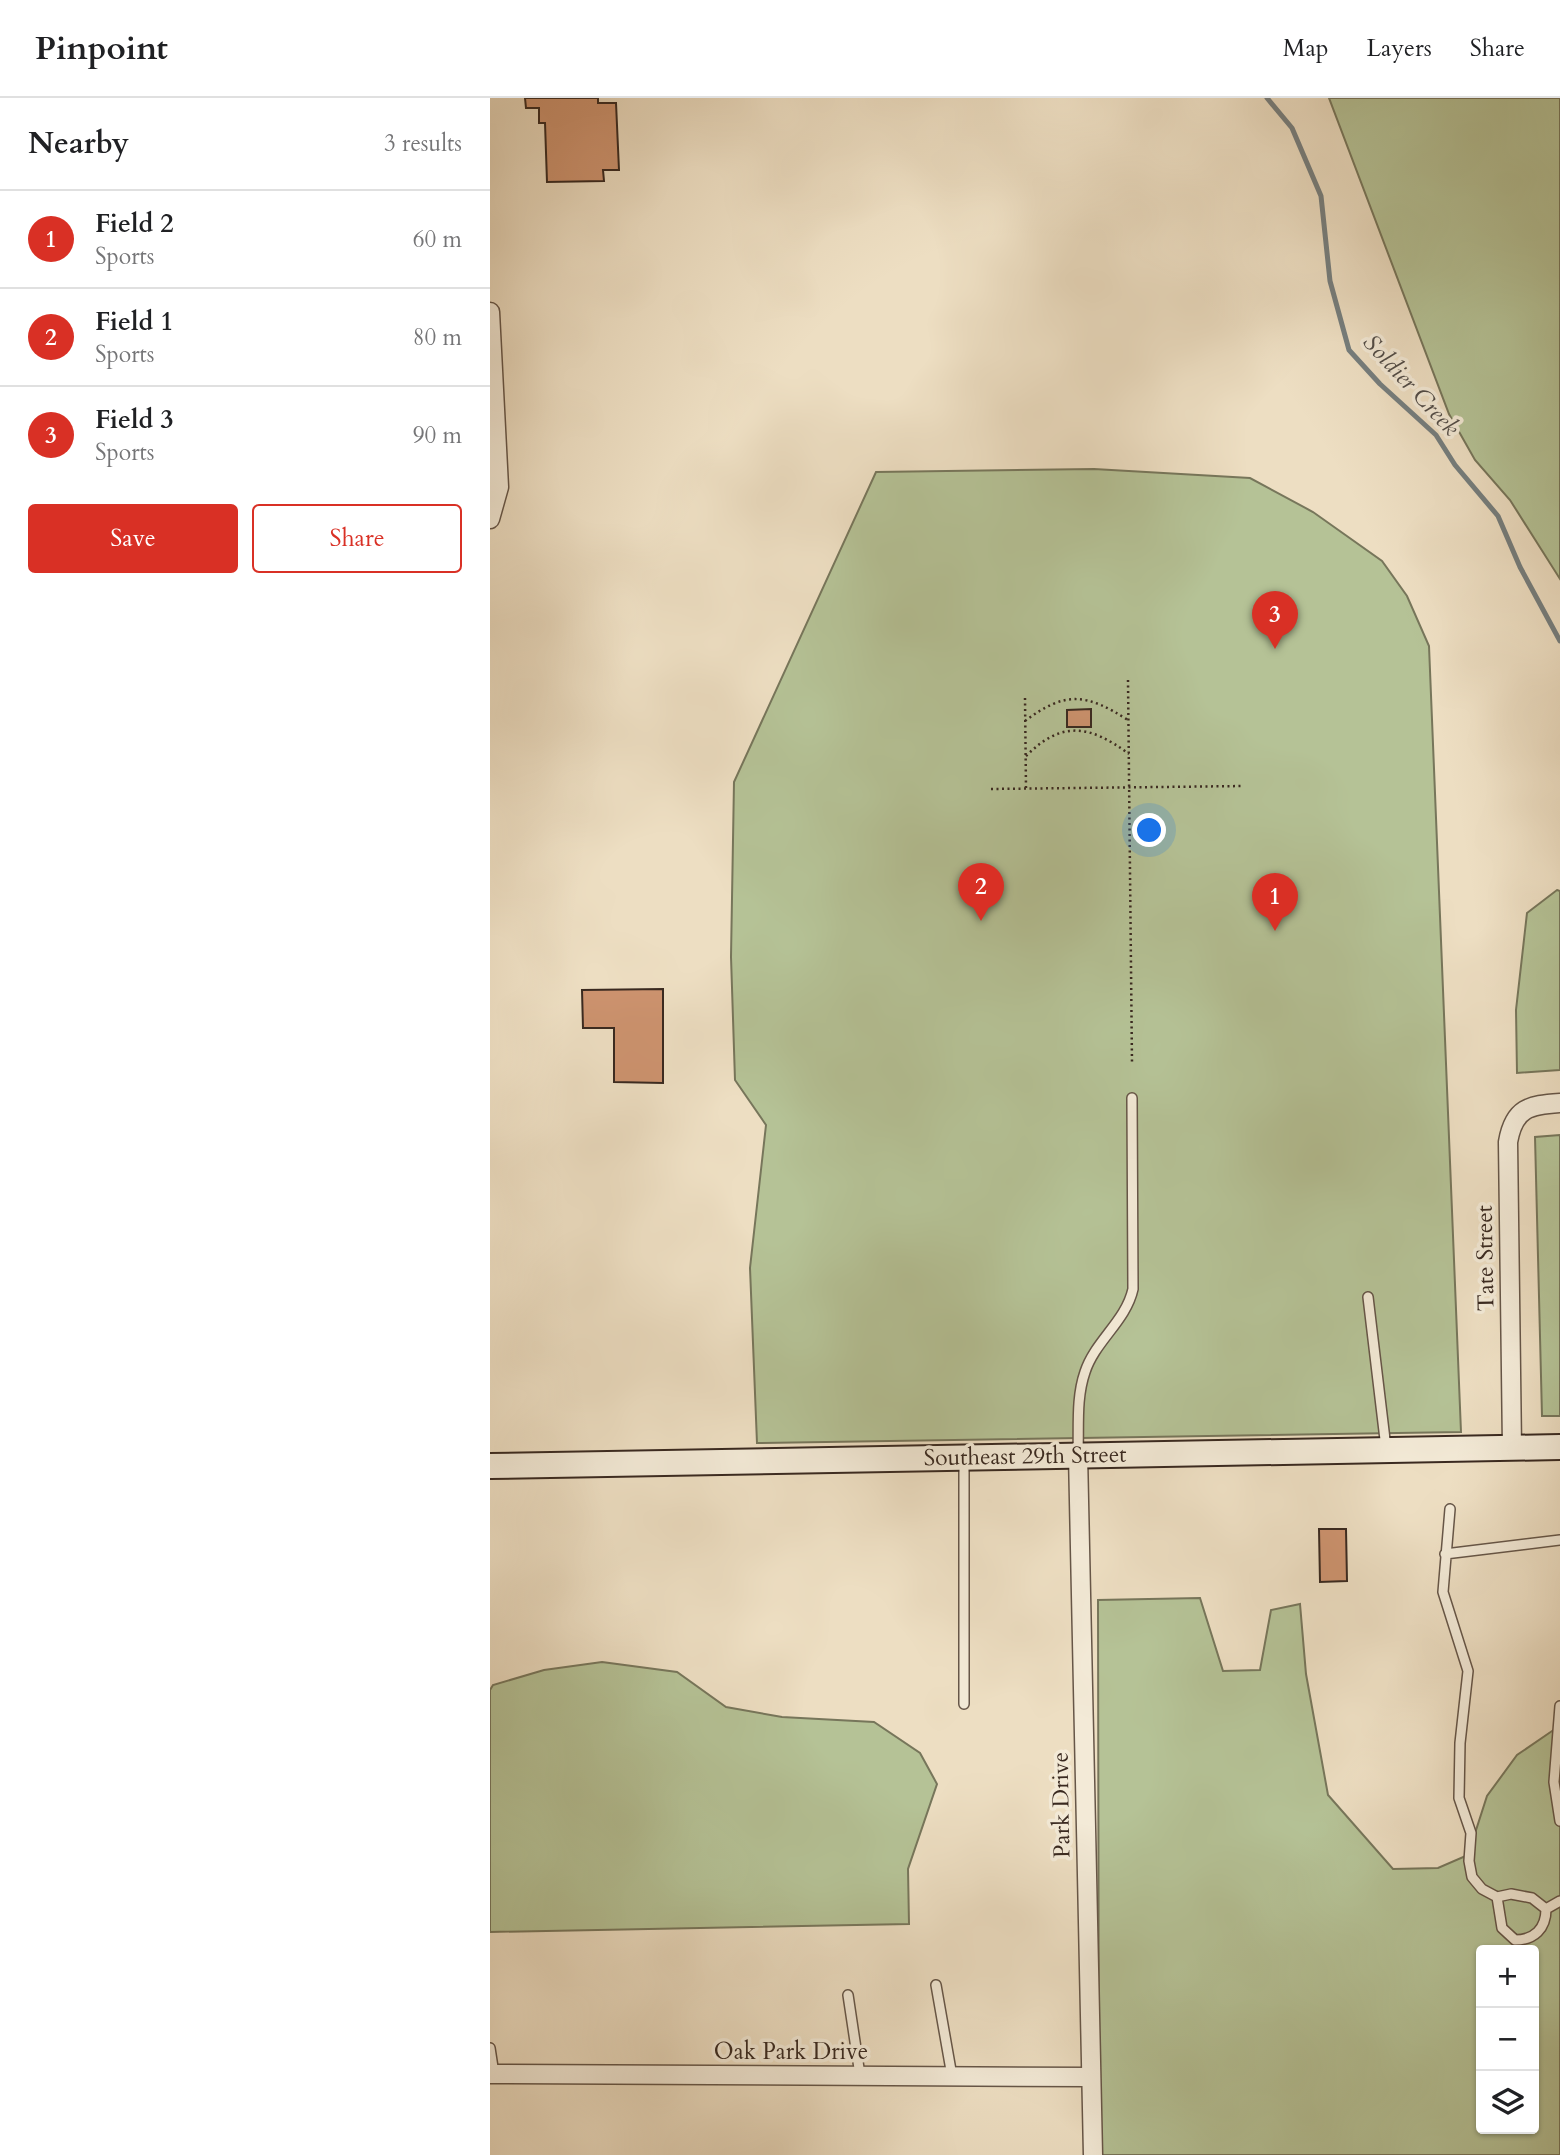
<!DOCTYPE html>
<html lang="en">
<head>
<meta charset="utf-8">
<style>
	:root { --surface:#fff; --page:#f2f2f2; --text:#202124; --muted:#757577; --line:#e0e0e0; --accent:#d93025 }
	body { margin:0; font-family:Cardo,serif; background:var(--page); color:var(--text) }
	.controls { position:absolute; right:21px; bottom:21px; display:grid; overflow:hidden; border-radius:7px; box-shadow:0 2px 5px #0004 }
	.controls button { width:63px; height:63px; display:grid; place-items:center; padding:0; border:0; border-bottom:2px solid var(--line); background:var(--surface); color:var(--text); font:35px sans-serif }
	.you { position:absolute; left:660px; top:733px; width:24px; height:24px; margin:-18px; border:5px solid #fff; border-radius:50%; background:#1a73e8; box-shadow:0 0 0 10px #1a73e833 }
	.badge { display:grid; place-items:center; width:46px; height:46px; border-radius:50%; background:var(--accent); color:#fff; font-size:23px; font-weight:700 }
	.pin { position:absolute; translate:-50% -58px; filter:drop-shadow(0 2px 4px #0008) }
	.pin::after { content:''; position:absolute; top:37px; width:24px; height:21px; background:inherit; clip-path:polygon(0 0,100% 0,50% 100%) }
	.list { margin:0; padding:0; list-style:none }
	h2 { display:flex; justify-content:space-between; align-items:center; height:91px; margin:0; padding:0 28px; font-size:30px }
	h2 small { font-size:23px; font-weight:400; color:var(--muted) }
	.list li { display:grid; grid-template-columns:46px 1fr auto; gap:21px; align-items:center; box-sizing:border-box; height:98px; padding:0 28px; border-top:2px solid var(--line) }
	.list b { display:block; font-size:26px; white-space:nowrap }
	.list p { margin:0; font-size:23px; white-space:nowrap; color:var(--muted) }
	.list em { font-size:23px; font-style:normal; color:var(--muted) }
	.actions { display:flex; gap:14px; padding:21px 28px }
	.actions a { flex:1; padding:16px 0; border:2px solid var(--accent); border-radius:7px; text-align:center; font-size:24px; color:var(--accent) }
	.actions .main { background:var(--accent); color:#fff }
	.icon { flex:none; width:38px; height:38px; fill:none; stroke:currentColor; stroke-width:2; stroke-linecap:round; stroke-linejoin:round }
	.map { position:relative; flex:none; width:1070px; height:2057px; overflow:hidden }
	header { display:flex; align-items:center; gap:42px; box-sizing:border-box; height:98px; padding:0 35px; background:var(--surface); border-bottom:2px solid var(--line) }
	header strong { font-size:33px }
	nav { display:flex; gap:38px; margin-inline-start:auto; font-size:24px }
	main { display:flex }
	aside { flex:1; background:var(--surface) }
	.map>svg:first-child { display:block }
	.green { fill:#b5c296; stroke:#77765b; stroke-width:2; fill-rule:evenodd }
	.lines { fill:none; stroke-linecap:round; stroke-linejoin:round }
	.stream { stroke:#767f7f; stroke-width:5 }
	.building { fill:#cd936f; stroke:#392920; stroke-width:2 }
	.lane-casing { stroke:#665648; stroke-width:12 }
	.street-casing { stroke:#665648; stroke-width:21 }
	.secondary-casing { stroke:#392920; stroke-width:28 }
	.path { stroke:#392920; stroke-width:2.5; stroke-dasharray:2 3.5; stroke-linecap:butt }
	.lane { stroke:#f3ead7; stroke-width:9 }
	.street { stroke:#f3ead7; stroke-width:18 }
	.secondary { stroke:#f3ead7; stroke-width:24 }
	.labels { text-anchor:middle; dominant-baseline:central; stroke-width:7; stroke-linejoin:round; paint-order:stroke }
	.street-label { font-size:23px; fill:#392920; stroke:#f3ead7 }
	.water-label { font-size:24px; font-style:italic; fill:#524d48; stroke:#f3ead7 }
</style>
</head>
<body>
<header>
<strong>Pinpoint</strong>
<nav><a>Map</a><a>Layers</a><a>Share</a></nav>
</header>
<main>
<aside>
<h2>Nearby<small>3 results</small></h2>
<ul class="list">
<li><span class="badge">1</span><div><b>Field 2</b><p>Sports</p></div><em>60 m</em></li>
<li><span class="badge">2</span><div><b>Field 1</b><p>Sports</p></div><em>80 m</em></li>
<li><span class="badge">3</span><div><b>Field 3</b><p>Sports</p></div><em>90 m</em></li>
</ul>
<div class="actions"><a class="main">Save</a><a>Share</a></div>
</aside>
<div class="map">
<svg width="1070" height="2057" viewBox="0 0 1070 2057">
	<rect width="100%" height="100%" fill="#eddec2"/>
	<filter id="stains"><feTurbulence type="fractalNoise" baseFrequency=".00286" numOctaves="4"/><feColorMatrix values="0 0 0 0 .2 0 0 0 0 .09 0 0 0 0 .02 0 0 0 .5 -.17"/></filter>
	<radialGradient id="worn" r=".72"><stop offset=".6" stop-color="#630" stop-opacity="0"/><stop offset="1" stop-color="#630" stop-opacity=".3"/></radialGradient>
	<path class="green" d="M839,0H1070V481L1020,402L985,362L959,316Z
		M604,371L760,380L823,414L892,463L917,498L939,548L971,1334L267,1345L260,1170L276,1027L245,982L241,859L244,684L386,374Z
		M1067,792L1070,793V972L1027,975L1026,912L1037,815Z
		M1070,1037V1318H1052L1045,1039Z
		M710,1500L733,1573L770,1572L781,1512L810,1506L816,1576L838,1697L903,1771L948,1770L978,1757L997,1698L1027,1657L1065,1631L1070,1611V2057H609L608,1502ZM991,1852H1044V2031H991Z
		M112,1564L187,1574L236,1609L292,1619L384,1624L430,1655L447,1686L418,1771L419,1826L0,1834V1592L3,1587L54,1572Z"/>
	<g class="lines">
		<path class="stream" d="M777,0L802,30L831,98L840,183L859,252L890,286L946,337L965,367L1008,418L1030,469L1070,543"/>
	</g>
	<path class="building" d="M35,0H108V5H126L129,72H113L114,83L57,84L55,25H49V10H36Z
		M601,611V629H577V612Z
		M173,891V985L124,984V930H93L92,892Z
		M829,1431H856L857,1483L830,1484Z"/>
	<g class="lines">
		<g class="lane-casing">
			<path id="lane" d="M878,1199L896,1350
				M588,1355C589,1328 586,1300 595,1274C605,1243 636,1223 643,1191L642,1000
				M960,1411L953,1494L978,1573L970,1645L969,1700L981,1735L979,1763L982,1779L992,1791L1007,1799L1021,1796L1042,1800L1056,1811L1070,1803
				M955,1456L1070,1442
				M474,1606V1360
				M1070,1608L1064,1684L1070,1723
				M1007,1799L1012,1830L1025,1842C1044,1842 1056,1831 1056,1811
				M446,1887L462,1978
				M358,1897L370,1977
				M0,1950L4,1976"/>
		</g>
		<g class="street-casing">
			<path id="street" d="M0,214L9,389L0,421
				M1022,1350L1018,1044C1024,1010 1039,1007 1070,1005
				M588,1356L603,2057
				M0,1976L601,1979"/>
		</g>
		<g class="secondary-casing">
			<path id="secondary" d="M0,1368L1070,1349"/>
		</g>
		<path class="path" d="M638,582L642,965
			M535,600L536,690
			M535,623C576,592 597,596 638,622
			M536,658C572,622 600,627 639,656
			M501,691L754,688"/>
		<use href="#lane" class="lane"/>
		<use href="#street" class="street"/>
		<use href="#secondary" class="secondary"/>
	</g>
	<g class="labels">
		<g class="street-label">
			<text transform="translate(995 1160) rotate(-91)">Tate Street</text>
			<text transform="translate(535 1358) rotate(-1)">Southeast 29th Street</text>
			<text transform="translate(571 1707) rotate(-91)">Park Drive</text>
			<text x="301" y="1953">Oak Park Drive</text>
		</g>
		<g class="water-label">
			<text transform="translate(921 287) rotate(47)">Soldier Creek</text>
		</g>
	</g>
	<rect width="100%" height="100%" filter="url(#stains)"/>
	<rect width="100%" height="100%" fill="url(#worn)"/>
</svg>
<div class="controls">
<button>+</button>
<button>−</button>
<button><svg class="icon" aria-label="layers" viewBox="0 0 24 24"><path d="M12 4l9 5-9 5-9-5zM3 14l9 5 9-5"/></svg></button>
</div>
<div class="you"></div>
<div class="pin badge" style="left:785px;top:833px">1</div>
<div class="pin badge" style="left:491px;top:823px">2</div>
<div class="pin badge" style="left:785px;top:551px">3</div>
</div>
</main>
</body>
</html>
